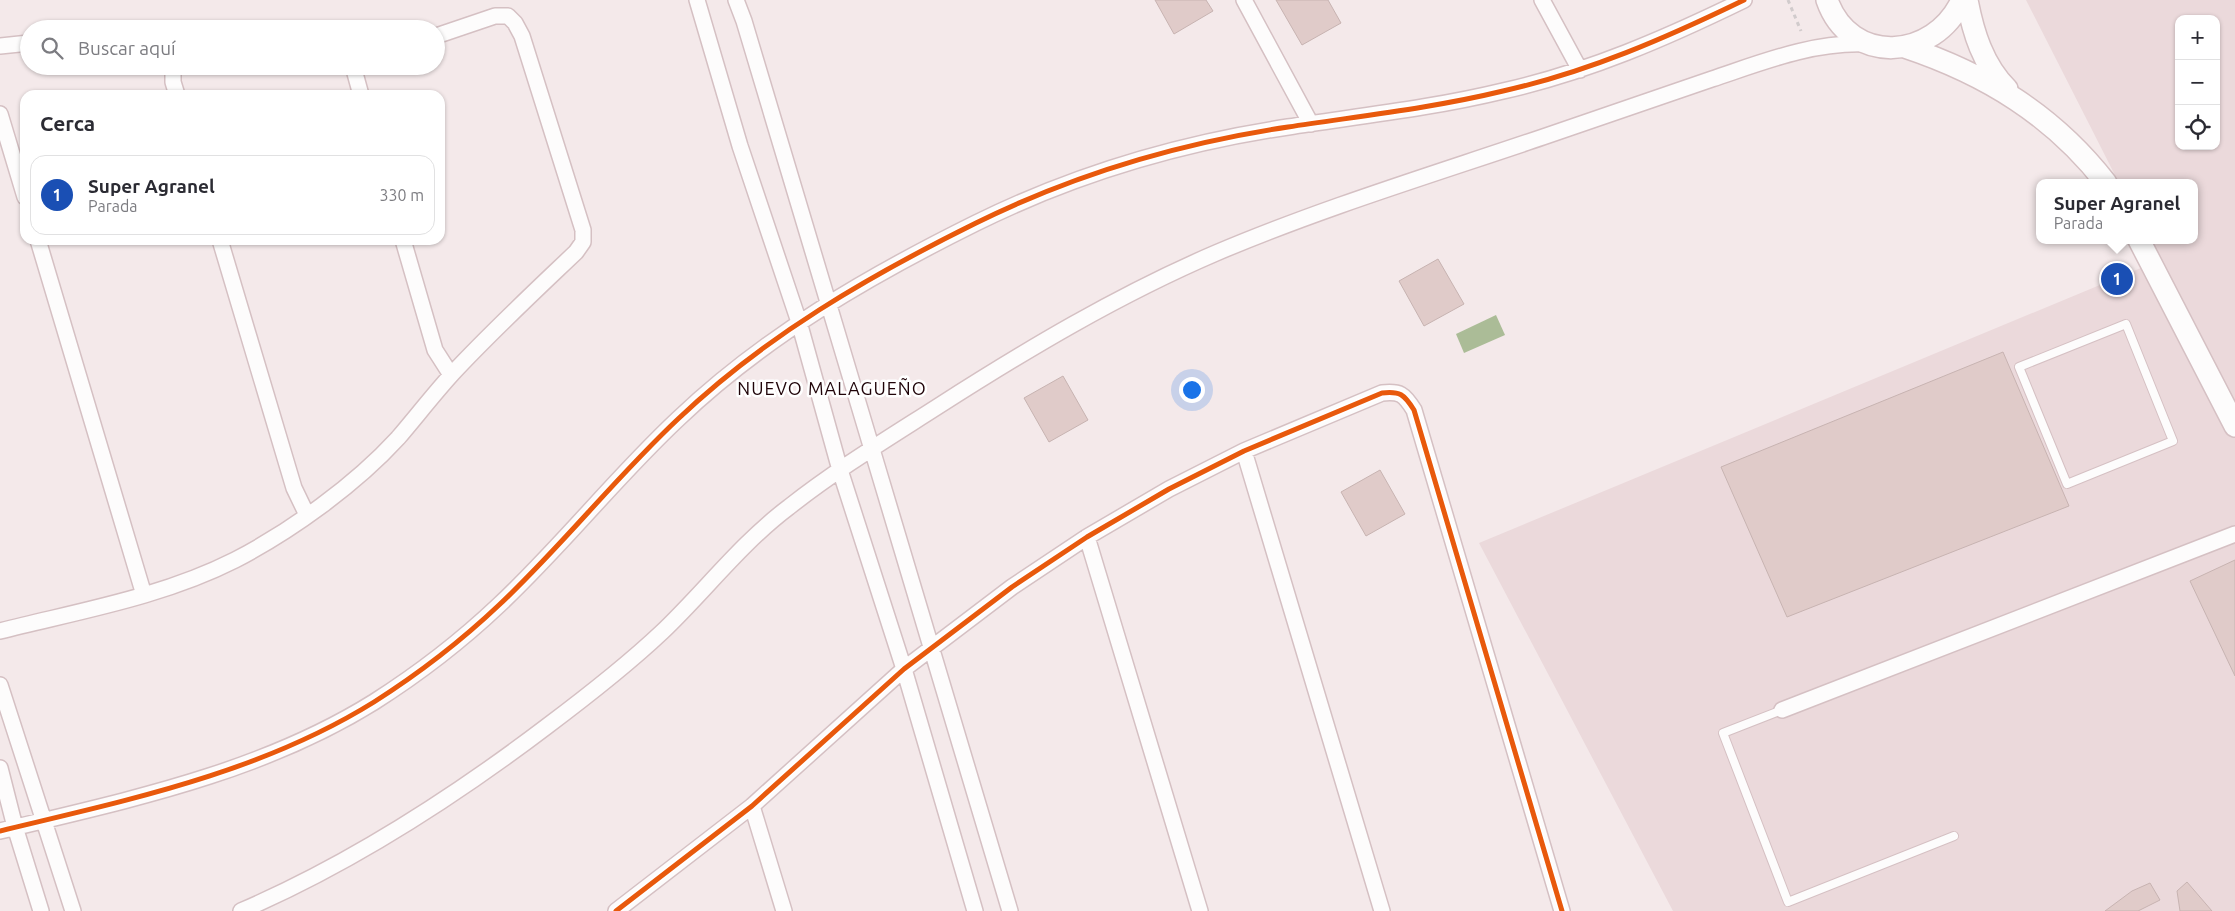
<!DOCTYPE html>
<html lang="es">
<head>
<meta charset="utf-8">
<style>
	:root { --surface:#fff; --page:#f7f7f7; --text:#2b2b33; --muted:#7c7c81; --line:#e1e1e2; --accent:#6a5457 }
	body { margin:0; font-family:Ubuntu,sans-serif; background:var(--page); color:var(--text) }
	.controls { position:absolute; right:15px; top:15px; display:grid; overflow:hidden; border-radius:10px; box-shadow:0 1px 4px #0004 }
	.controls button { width:45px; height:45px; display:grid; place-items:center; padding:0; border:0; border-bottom:1px solid var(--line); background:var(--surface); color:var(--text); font:25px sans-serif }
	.you { position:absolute; left:1191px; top:389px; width:18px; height:18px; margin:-12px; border:4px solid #fff; border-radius:50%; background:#1a73e8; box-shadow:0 0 0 8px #1a73e833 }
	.badge { display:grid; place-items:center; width:32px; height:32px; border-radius:50%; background:var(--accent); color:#fff; font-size:16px; font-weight:700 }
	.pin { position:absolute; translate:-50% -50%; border:2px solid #fff; box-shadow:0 1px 5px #0006 }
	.popup { position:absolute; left:2036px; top:179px; width:162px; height:65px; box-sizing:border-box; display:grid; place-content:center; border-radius:10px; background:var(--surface); filter:drop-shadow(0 1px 4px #0005); font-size:16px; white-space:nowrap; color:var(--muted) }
	.popup b { font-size:19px; color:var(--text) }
	.popup::after { content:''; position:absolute; left:50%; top:100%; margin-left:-10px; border:10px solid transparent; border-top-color:var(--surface) }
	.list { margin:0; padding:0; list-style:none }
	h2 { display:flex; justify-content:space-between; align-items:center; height:65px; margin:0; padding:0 20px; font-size:21px }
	h2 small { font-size:16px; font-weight:400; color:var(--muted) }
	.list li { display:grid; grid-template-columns:32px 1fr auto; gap:15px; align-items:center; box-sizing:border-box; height:80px; margin:0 10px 10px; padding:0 10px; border:1px solid var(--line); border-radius:15px }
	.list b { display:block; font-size:19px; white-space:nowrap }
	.list p { margin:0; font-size:16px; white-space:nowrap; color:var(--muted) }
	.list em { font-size:16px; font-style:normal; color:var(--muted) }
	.icon { flex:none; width:28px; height:28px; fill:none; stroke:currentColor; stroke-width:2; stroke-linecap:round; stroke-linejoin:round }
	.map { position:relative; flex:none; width:2235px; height:911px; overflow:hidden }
	.search { position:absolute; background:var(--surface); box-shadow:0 1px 4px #0004; left:20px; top:20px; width:425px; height:55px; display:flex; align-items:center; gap:12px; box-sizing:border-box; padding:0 18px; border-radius:28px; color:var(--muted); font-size:19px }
	.panel { position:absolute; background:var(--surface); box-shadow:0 1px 4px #0004; left:20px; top:90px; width:425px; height:155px; border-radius:15px }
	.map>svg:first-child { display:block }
	.built { fill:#ebd9db; fill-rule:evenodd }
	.water { fill:#abbc97 }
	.building { fill:#e0cbc9; stroke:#c7b3b1 }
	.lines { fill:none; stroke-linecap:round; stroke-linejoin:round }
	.lane-casing { stroke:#d5c0c3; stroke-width:10 }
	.street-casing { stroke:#d5c0c3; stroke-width:18 }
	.secondary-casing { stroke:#d5c0c3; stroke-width:24 }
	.path { stroke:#d1cbcc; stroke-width:3; stroke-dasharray:4 4; stroke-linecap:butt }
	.lane { stroke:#fdfcfc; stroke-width:8 }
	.street { stroke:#fdfcfc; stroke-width:15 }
	.secondary { stroke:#fdfcfc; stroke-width:21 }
	.cycleway-casing { stroke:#fff; stroke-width:8 }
	.cycleway { stroke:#e8590c; stroke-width:5 }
	.labels { text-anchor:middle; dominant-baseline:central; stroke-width:5; stroke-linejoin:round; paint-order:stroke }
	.neighbourhood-label { font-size:18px; letter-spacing:1px; fill:#1f0308; stroke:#fff }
</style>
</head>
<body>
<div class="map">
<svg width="2235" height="911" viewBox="0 0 2235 911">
	<rect width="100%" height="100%" fill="#f4e9ea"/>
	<path class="built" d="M2026,0H2235V911H1673L1479,543L2160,260L2150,240H2194V183H2119ZM2179,19H2216V146H2179Z"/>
	<path class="water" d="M1496,315L1505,335L1464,353L1456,334Z"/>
	<path class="building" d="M1155,0H1206L1213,11L1174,34Z
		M1276,0H1328L1341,23L1302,45Z
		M1438,259L1464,304L1424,326L1399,281Z
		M2003,352L2069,506L1787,617L1721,467Z
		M1063,376L1088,420L1049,442L1024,398Z
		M1380,470L1405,514L1366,536L1341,492Z
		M2235,560V676L2190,581Z
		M2187,882L2212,911H2180L2177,891Z
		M2150,883L2160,900L2138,911H2105L2132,891Z"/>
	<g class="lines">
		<g class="lane-casing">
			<path id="lane" d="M2126,324L2173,441L2067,484L2019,367Z
				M1782,710L1723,733L1788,902L1954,836"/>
		</g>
		<g class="street-casing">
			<path id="street" d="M697,0L740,146L799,322L840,470L904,669L975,911
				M736,0L744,21C831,318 923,614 1010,911
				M1244,0L1311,124
				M1542,0L1580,70
				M0,46L29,43
				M173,66V82L177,95
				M353,66L361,95
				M0,114L25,197
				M38,240L144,595
				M220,240L294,488L307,515
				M403,240L435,350L451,375
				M1244,451L1382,911
				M1087,537L1200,911
				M0,631C79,611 162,597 235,560C291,531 355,485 398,438C416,417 433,395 452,374C491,332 534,292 576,252L583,242V230L522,36L515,23L508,16H495L436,36
				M0,685L73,911
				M1782,710L2235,534
				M0,768L15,827L41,911
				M752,806L784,911
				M0,831C128,800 260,773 374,702C418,674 461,641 499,605C562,546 615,478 678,419C765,336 869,276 976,223C1073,175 1181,143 1288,127C1360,116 1433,108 1503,91C1588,72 1666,38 1744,0
				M241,911C350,864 451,799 546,727C586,697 626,666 662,632C705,591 741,543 789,507C836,470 887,439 937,407C1026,350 1118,295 1216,253C1322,208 1434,174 1543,137C1599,118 1656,98 1712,79C1763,62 1812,42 1866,44
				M616,911L752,806L904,669L1012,587L1087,537L1169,489L1244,451L1382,393C1400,391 1404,394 1414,410L1562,911"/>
		</g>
		<g class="secondary-casing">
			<path id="secondary" d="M1827,0C1850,66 1934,61 1962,0
				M1967,0C1973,32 1983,65 2007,89
				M1905,47C1986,74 2053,115 2106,183
				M2139,240L2235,426"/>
		</g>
		<path class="path" d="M1788,0L1801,31"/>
		<use href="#lane" class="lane"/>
		<use href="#street" class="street"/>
		<use href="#secondary" class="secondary"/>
		<g class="cycleway-casing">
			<path id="cycleway" d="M0,831C128,800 260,773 374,702C418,674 461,641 499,605C562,546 615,478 678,419C765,336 869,276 976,223C1073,175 1181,143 1288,127C1360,116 1433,108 1503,91C1588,72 1666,38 1744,0
				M616,911L752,806L904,669L1012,587L1087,537L1169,489L1244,451L1382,393C1400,391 1404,394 1414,410L1562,911"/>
		</g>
		<use href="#cycleway" class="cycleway"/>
	</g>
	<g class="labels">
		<g class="neighbourhood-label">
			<text x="832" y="388">NUEVO MALAGUEÑO</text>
		</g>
	</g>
</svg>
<div class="controls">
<button>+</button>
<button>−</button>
<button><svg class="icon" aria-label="locate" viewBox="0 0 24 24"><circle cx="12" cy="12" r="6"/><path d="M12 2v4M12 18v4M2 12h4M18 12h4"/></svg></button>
</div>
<div class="you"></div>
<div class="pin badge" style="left:2117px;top:279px;background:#1a4fb4">1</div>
<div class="popup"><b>Super Agranel</b>Parada</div>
<div class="search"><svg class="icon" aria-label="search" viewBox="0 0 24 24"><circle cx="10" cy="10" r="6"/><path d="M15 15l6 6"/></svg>Buscar aquí</div>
<section class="panel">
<h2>Cerca<small></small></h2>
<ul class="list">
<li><span class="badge" style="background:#1a4fb4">1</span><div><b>Super Agranel</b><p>Parada</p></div><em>330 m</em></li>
</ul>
</section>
</div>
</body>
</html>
